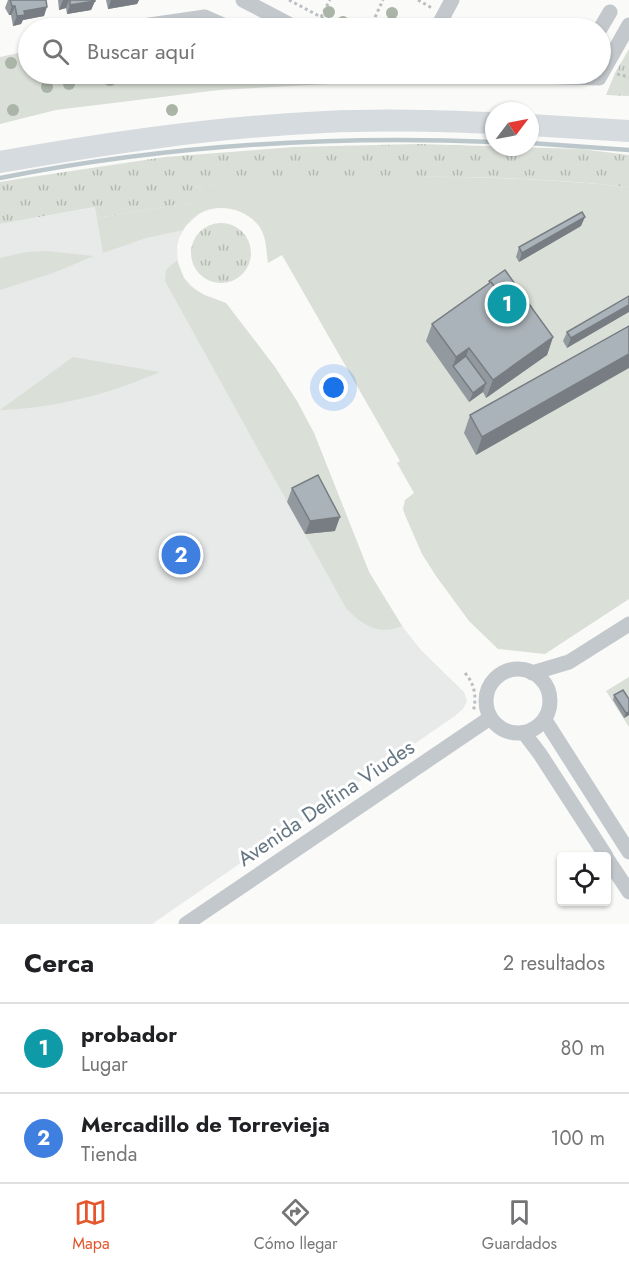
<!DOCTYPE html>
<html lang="es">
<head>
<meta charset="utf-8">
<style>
	:root { --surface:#fff; --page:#f2f2f2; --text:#202124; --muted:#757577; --line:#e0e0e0; --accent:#e4572e }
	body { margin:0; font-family:Jost,sans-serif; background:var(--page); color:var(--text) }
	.controls { position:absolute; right:18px; bottom:18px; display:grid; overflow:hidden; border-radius:6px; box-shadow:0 2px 4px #0004 }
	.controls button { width:54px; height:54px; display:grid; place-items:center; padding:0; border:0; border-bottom:2px solid var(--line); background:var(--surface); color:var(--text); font:30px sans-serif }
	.compass { position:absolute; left:485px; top:102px; width:54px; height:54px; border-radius:50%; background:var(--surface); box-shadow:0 2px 4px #0004; rotate:58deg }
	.you { position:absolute; left:334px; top:388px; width:21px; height:21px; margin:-15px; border:4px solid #fff; border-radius:50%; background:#1a73e8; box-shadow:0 0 0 9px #1a73e833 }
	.badge { display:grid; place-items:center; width:39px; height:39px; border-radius:50%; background:var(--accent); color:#fff; font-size:20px; font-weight:700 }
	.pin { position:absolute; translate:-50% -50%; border:3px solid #fff; box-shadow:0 2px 6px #0006 }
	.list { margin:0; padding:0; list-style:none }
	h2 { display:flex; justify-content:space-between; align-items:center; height:78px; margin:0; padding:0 24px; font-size:26px }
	h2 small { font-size:20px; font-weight:400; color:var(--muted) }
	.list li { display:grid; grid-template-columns:39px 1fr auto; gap:18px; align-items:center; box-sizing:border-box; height:90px; padding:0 24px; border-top:2px solid var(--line) }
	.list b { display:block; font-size:22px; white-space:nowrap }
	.list p { margin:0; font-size:20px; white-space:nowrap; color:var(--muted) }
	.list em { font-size:20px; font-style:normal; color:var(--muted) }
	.icon { flex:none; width:33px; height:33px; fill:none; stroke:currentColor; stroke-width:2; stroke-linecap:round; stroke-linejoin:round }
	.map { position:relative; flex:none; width:629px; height:924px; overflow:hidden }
	.search { position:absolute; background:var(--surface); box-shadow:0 2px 4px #0004; left:18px; right:18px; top:18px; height:66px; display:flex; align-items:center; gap:15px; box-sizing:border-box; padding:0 21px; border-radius:33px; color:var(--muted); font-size:22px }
	.sheet { height:258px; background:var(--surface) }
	nav { display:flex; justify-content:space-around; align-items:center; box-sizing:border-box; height:84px; border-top:2px solid var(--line); background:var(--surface); font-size:16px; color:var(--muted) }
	nav a { display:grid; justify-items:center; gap:3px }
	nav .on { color:var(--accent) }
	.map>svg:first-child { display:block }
	.built { fill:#e8e9e9 }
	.grass { fill:url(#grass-tufts) }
	.green { fill:#dadfd7 }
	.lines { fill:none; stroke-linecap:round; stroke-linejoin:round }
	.stream { stroke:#bbc7cb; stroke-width:4.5 }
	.path { stroke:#bbbfc2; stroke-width:3; stroke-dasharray:3 3; stroke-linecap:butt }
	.minor { stroke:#c3c8cc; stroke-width:15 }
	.highway { stroke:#d6dbdf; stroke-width:22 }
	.tree { fill:#aab4a7 }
	.wall { fill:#929a9f }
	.shaded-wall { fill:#777d82 }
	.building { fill:#aab3b9; stroke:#777d82; stroke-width:1.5 }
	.labels { text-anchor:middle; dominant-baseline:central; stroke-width:6; stroke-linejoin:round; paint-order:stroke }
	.street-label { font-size:21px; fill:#657683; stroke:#fff }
</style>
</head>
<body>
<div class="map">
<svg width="629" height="924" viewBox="0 0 629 924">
	<defs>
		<pattern id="grass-tufts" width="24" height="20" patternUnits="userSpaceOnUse" patternTransform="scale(1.5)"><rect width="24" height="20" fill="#dadfd7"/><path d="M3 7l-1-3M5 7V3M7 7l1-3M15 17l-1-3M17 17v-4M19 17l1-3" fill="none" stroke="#b4b9b4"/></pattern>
	</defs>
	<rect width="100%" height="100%" fill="#fafaf8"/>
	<path class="built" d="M196,202L198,215L186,226L179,238L177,247L178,266L184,278L198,292L226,303L275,367L314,433L369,572L402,626L421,650L464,692L467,701L463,709L455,716L152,924H0V224L96,207L98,218Z"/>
	<path class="grass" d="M629,49V96L606,95L615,73Z
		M419,144L581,149L629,155V187C484,171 339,176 194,187L196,202L97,218L95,207L0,224V182L18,179L165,157L294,147Z
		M191 253a30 30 0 1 1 60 0a30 30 0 1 1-60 0Z"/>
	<path class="green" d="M28,51V74H356L362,76L365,82L219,90L56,110L0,124V57Z
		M392,176C471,177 550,178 629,187V599L545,654L498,649L469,621L436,576L422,554L405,515L403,509L405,500L414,493L397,463L400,461L282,255L268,263C266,250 267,238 259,226C239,201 199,202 183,230L146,238L103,253L97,218L196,202L193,187L291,179Z
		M46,251L94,256L53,273L0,290V258L26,252Z
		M177,260L184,278L190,286L206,296L226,303L275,367L297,401L314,433L369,572L402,626C379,636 362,625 346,608L165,281L166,270Z
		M73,357L160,372C109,394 56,408 0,410Z
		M629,677V727L606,691Z"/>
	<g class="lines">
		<path class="stream" d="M530,143L629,150
			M0,178C161,146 330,135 494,142"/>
		<path class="path" d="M289,0L336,25L334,28
			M418,0L432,8
			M321,17L330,0
			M370,28L383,0
			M617,74L629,77
			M465,673C475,684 477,698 473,712"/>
		<path class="minor" d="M243,0L296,28
			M129,28L205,17L230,28
			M437,28L452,0
			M600,29L610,12
			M476,74L599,78L629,25
			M486 701a32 32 0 1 1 64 0a32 32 0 1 1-64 0Z
			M532,673L569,662L629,624
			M545,720L629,852
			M524,733L540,754L606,856
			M606,857L629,892
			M186,924L490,718"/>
		<path class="highway" d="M530,125L629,131
			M0,162C108,143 216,127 325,122C381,119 438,121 494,123"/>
	</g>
	<g class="tree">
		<circle cx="329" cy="12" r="6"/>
		<circle cx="392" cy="13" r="6"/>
		<circle cx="343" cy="22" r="6"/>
		<circle cx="11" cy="63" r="6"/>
		<circle cx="110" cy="80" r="6"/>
		<circle cx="69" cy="84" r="6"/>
		<circle cx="47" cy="87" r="6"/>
		<circle cx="13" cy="110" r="6"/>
		<circle cx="172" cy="110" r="6"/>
	</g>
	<path class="wall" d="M8,0H46L44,16L23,20L21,24L13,26L11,15H9L5,8Z
		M58,0H95V1L91,10L67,14L66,8L59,10Z
		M106,0H139L137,4L108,9Z
		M581,226L519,262L516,257L519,247Z
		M489,281L553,337L547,355L486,398L483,392L469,402L426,341L432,324L489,283Z
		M629,296L567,348L563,341L567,332Z
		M629,326L476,455L464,433L470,415Z
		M292,488L335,531L305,534L287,502Z
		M614,695L629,715L624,718L613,700Z"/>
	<path class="shaded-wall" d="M63,0H69L66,8L59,10Z
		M111,0H139L137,4L108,9Z
		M95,1L91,10L67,14L70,5Z
		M12,6H15L11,15H9Z
		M47,7L44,16L23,20L21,24L13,26L17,16L24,11Z
		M585,217L581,226L519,262L522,253Z
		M629,305V312L567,348L571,338Z
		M553,337L547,355L486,398L493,380Z
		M469,348L463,365L453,366L450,375L456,357Z
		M629,354V368L476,455L482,437Z
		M486,383L483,392L469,402L473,393Z
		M340,517L335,531L305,534L310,521Z
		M629,712V715L624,718L626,713Z"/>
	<path class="building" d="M10,0H46L47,7L24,11L25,15L17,16L15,6H12Z
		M70,0H95V1L70,5Z
		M582,212L585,217L522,253L519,247Z
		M505,270L532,308L529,304L515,315L491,282H490L489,281Z
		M491,282L515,315L529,304L553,337L493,380L469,348L456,357L432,324Z
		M629,296V305L571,338L567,332Z
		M629,326V354L482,437L470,415Z
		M466,356L486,383L473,393L453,366Z
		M318,475L340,517L310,521L292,488Z
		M623,690L629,699V712L626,713L614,695Z"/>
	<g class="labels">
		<g class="street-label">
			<text transform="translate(326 803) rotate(-34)">Avenida Delfina Viudes</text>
		</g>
	</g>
</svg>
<div class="controls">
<button><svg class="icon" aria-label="locate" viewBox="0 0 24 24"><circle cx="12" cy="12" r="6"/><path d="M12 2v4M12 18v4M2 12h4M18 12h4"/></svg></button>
</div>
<svg class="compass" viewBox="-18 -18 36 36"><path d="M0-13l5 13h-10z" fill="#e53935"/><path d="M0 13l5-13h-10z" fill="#757577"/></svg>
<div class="you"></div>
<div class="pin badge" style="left:507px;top:304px;background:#0f9aa8">1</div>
<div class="pin badge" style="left:181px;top:555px;background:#3f7fe0">2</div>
<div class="search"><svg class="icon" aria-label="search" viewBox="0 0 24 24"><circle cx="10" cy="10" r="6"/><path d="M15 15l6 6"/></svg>Buscar aquí</div>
</div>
<section class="sheet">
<h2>Cerca<small>2 resultados</small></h2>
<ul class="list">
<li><span class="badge" style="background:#0f9aa8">1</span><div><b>probador</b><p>Lugar</p></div><em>80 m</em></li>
<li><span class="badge" style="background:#3f7fe0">2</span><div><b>Mercadillo de Torrevieja</b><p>Tienda</p></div><em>100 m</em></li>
</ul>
</section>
<nav>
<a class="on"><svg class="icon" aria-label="map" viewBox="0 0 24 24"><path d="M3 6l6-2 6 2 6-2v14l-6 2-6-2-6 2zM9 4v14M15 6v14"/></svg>Mapa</a>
<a><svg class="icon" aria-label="directions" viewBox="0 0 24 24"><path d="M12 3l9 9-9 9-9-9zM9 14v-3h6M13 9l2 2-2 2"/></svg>Cómo llegar</a>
<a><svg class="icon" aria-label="saved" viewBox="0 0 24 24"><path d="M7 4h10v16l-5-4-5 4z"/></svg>Guardados</a>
</nav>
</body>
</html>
